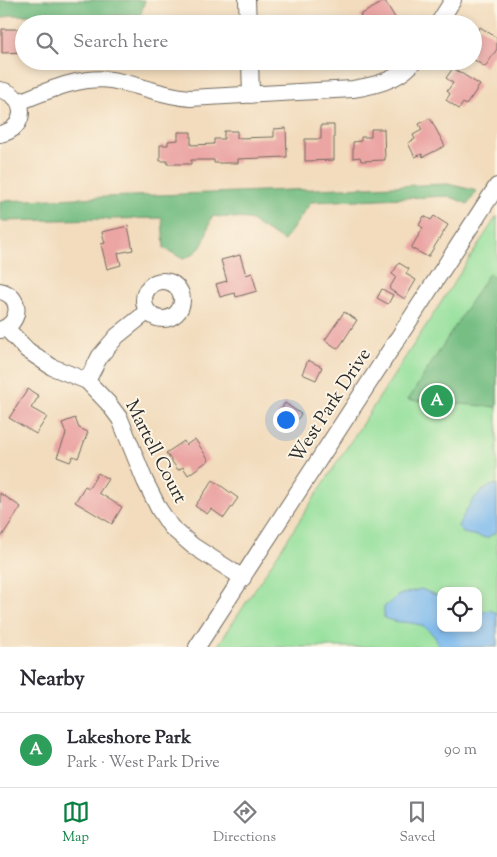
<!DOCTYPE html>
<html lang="en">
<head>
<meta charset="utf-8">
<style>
	:root { --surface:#fff; --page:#f7f7f7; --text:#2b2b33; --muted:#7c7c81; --line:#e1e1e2; --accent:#0b8043 }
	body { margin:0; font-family:"Sorts Mill Goudy",serif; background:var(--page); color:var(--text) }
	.controls { position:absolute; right:15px; bottom:15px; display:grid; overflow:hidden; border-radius:10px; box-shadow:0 2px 8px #0003 }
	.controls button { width:45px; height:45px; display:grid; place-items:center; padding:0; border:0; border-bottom:1px solid var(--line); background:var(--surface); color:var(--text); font:25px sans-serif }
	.you { position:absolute; left:285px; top:419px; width:18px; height:18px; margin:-12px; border:4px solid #fff; border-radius:50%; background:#1a73e8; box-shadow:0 0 0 8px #1a73e833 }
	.badge { display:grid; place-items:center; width:32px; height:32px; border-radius:50%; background:var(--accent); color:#fff; font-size:16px; font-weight:700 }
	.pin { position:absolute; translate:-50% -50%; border:2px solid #fff; box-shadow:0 1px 5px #0006 }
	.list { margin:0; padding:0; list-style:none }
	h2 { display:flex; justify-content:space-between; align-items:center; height:65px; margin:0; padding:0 20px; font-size:21px }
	h2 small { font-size:16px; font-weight:400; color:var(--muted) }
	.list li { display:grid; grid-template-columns:32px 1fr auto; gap:15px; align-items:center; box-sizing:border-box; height:75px; padding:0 20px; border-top:1px solid var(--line) }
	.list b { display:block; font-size:19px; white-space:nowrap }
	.list p { margin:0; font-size:16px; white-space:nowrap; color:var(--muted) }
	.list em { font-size:16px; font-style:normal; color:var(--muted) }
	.icon { flex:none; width:28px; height:28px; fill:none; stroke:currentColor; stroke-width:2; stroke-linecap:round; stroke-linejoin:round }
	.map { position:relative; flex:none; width:497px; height:647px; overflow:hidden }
	.search { position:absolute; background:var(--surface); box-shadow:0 2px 8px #0003; left:15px; right:15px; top:15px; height:55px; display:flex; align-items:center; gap:12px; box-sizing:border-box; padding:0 18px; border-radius:28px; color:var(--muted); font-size:19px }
	.sheet { height:140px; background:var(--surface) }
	nav { display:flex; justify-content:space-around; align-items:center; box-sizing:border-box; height:70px; border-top:1px solid var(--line); background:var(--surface); font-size:14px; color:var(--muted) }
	nav a { display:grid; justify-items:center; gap:2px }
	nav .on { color:var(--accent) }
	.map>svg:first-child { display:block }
	.green { fill:#94e09c; stroke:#608664; fill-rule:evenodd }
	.forest { fill:#77be84; stroke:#517458 }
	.water { fill:#7bb9ee; stroke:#53728c }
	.building { fill:#eba6a4 }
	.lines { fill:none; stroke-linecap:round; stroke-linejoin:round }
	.minor-casing { stroke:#71695e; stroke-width:18 }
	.minor { stroke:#fff; stroke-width:16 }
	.labels { text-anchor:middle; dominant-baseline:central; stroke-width:4; stroke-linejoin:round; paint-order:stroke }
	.street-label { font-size:19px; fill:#2b2b2b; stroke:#fcf5e5 }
</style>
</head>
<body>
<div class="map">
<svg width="497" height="647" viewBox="0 0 497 647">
	<rect width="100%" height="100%" fill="#fcf5e5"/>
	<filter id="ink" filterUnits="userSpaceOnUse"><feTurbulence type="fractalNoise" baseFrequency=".02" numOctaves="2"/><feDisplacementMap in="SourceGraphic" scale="10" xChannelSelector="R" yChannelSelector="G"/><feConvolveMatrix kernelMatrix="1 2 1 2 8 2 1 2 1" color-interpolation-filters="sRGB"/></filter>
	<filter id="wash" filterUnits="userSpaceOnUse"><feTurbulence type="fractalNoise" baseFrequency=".0096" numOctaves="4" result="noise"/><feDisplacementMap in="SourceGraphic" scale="20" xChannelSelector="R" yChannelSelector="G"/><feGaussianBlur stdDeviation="1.12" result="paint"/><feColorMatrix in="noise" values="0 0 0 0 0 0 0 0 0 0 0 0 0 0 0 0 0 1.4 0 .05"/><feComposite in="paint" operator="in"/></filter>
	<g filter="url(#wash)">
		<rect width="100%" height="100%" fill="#f2dcbd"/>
		<path class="green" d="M497,216V647H217L257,586ZM441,591H478V628H441Z"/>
		<path class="forest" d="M0,0H145L140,16L11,15L0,19Z
			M448,184L477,191L468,204L448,196L311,202L284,241L248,219L212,216C204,237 207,250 183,259L164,248L162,218L0,221V201Z
			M489,273L497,279V407L408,400Z"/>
		<path class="water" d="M497,484V531L487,538L463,533L458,526C468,507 475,490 497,484Z
			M421,589L441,597V628H478V613L490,610L497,613V647H439C438,642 437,640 434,636C420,617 401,626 384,618V607L399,595Z"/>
		<g id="blocks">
			<path class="building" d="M385,1L397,21L392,24H365L360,15Z
				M480,27L497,38V49L485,67L473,59V38Z
				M2,29H24V52L2,53Z
				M453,68L480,85L466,105L463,103L459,109L446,100L450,94L447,91L453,83L446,78Z
				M430,118L445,146L423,157L422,154L415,157L408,143L415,139L413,135L422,130L419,124Z
				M321,125H334V160L305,161V139H321Z
				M286,128L287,157L238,159V163H214V160H191V164H167V161H160V145H168V141L178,140V132H191V145L214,144V139H224V131H237V138L274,137V129Z
				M371,129H384L385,160L361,161L360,157L353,158V142L361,141V137H371Z
				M424,216L431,220L434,216L448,225L428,257L411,248L423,228L419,225Z
				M128,226L133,250L118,253L121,265L107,269L101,244L105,243L102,232Z
				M240,255L246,275L252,273L257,291L236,297L235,293L220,297L216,284L227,281L221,260Z
				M399,263L409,269L406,274L416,280L405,299L389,289L396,277L392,274Z
				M382,289L393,295L388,304L377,298Z
				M344,312L357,320L338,349L325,340Z
				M308,360L322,367L316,380L302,374Z
				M28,389L39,396L31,408L47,417L36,434L9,418Z
				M285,403L301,414L293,426L277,416Z
				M75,418L79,428L88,432L78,458L73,456L70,462L57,457L66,434L62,423Z
				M195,439L209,460L188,475L183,467L178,470L166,453L184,441L186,445Z
				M98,473L108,479L99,493L122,507L112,524L75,502L85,486L89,488Z
				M213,480L238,498L224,518L211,509L207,514L195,506Z
				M0,493L21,507L0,539Z"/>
		</g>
	</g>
	<g filter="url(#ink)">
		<use href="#blocks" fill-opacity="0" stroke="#71695e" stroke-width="1"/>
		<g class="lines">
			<g class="minor-casing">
				<path id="minor" d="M247,0L248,24
					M438,24L453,0
					M250,61L251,95
					M0,90C28,95 28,129 0,134
					M19,102C47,91 80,76 111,80C139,84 160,96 190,98L353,89C373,86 402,79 414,61
					M144 300a19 19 0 1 1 38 0a19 19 0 1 1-38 0Z
					M0,291C23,296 21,324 0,330
					M6,328L27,350L52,367L87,381L108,403L120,419L145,481L159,509L171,527L193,546L243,578
					M87,381L100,356L117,336L147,312
					M197,647L497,186"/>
			</g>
			<use href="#minor" class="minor"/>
		</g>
	</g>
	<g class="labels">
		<g class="street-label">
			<text transform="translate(331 406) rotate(-57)">West Park Drive</text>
			<text transform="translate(155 452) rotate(63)">Martell Court</text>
		</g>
	</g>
</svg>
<div class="controls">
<button><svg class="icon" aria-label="locate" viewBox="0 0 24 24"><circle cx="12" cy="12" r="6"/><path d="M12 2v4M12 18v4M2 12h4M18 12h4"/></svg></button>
</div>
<div class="you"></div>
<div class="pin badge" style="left:437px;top:401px;background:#2e9e5b">A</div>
<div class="search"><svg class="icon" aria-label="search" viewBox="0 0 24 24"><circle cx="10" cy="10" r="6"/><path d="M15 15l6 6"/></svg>Search here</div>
</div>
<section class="sheet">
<h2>Nearby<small></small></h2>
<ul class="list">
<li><span class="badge" style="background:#2e9e5b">A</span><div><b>Lakeshore Park</b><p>Park · West Park Drive</p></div><em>90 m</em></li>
</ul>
</section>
<nav>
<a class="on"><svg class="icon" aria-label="map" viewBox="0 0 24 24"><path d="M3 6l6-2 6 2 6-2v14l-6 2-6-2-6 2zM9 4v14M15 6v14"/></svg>Map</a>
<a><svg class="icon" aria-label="directions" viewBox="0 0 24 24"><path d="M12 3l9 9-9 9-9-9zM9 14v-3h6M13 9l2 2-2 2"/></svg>Directions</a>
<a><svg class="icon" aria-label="saved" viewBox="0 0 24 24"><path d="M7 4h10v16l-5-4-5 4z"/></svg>Saved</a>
</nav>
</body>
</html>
